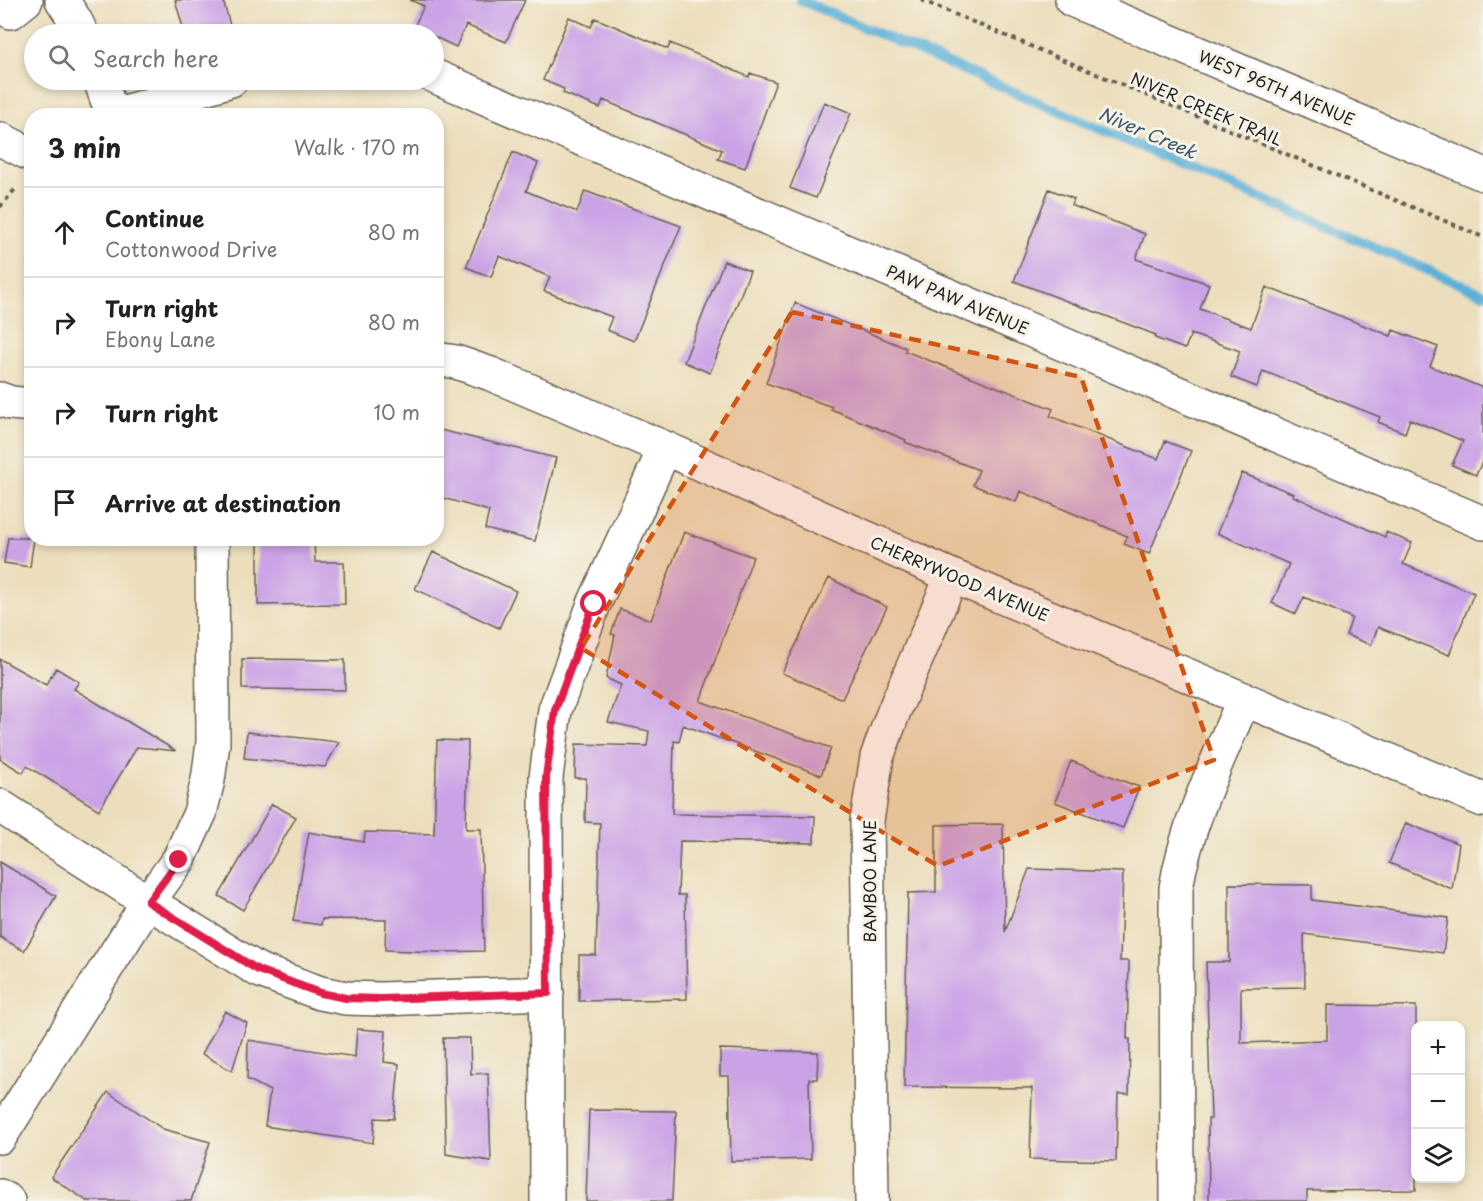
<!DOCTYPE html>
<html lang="en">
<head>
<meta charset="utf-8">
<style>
	:root { --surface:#fff; --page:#f6f6f6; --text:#202124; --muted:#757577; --line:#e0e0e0 }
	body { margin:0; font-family:"Playpen Sans",sans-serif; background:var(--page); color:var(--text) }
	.controls { position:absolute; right:18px; bottom:18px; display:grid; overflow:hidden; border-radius:12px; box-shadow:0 3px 9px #0003 }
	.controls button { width:54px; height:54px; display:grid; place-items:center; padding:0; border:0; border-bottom:2px solid var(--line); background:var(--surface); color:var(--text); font:30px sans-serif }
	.stop { position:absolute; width:18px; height:18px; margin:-14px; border:4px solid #e11d48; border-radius:50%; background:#fff }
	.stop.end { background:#e11d48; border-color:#fff; box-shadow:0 2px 6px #0008 }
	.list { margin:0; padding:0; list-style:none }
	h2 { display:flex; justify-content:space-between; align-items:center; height:78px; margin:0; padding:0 24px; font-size:26px }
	h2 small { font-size:20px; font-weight:400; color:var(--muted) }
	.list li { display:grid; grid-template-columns:39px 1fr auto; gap:18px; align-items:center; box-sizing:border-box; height:90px; padding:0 24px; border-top:2px solid var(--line) }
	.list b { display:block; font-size:22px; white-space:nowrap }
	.list p { margin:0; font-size:20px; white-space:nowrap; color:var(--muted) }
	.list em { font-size:20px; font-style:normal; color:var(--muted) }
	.icon { flex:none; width:33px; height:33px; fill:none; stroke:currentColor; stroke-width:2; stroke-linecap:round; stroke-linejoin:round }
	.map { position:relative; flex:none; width:1483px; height:1201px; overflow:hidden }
	.search { position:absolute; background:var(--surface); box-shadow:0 3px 9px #0003; left:24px; top:24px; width:420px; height:66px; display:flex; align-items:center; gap:15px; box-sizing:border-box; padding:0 21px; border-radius:33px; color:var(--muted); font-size:22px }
	.panel { position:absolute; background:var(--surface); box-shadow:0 3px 9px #0003; left:24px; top:108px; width:420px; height:438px; border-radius:24px }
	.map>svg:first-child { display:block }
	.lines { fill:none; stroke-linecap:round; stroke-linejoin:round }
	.stream { stroke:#5bb0d8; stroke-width:10 }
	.building { fill:#caa2e6 }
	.minor-casing { stroke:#656054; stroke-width:36 }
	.path { stroke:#656054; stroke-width:4; stroke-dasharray:4.5 4.5; stroke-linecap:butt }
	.minor { stroke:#fff; stroke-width:33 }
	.route { stroke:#e11d48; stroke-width:8 }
	.marked { fill:#d4530e; fill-opacity:0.2; stroke:#d4530e; stroke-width:4.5; stroke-dasharray:12 8; stroke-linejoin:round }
	.labels { text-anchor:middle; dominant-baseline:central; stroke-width:6; stroke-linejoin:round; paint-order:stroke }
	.street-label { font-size:16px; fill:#1c1c1c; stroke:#f7f3e8 }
	.water-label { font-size:18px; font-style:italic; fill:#355767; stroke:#f7f3e8 }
</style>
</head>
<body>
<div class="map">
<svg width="1483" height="1201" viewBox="0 0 1483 1201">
	<rect width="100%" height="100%" fill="#f7f3e8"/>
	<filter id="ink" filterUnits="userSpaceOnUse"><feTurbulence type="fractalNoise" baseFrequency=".0167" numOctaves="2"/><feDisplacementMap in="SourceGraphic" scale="12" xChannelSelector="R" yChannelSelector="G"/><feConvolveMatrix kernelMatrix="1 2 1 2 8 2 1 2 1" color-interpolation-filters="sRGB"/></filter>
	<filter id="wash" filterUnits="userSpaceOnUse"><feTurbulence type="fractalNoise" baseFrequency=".008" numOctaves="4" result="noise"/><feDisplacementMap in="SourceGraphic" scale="24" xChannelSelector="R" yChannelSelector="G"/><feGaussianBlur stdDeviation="1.35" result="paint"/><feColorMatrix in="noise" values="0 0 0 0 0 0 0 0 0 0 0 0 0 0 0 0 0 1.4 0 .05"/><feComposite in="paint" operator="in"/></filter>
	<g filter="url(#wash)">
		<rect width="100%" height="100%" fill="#ecdebc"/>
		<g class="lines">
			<path class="stream" d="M800,0L1483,294"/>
		</g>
		<g id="blocks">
			<path class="building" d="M175,0H223L230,25L199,34H185Z
				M410,0H525L506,42L466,25L456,47L414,27L424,6Z
				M569,17L591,27L595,18L668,49L670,43L749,77L750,73L776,82L745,168L718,159L722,150L603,100L600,108L563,93L564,89L543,80Z
				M824,102L851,113L816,198L790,188Z
				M513,152L538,163L526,191L577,212L585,191L681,226L634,341L607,330L612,317L544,291L550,277L499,256L491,277L466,267Z
				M1049,189L1074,199L1071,205L1145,234L1136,259L1209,284L1200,309L1251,328L1266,287L1391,336L1393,330L1438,347L1430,366L1483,388V460L1476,475L1452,465L1463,441L1410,419L1405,433L1378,422L1380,417L1263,371L1257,387L1231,377L1240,351L1191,334L1185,349L1155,338L1156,335L1014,281Z
				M724,261L750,271L710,373L684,362Z
				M795,303L906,348L905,351L1053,409L1050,416L1158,459L1165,441L1191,451L1149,554L1124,544L1127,536L1020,491L1016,502L973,485L979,470L905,442L906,440L831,409L832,407L766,383Z
				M436,429L556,458L535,541L485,529L489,511L436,496Z
				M1242,473L1294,494L1293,496L1385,537L1386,532L1412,543L1403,564L1474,593L1449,655L1378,627L1371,645L1346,635L1352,618L1304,597L1296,614L1272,603L1289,564L1217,533Z
				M684,532L753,557L700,701L831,748L821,775L683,725L679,742L674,741L672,814L815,816L814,843L680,841L678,895H685L687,999L579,1001V955H596L600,823L585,822L586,778H575L576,744L647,746L649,731L608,722L621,685L606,678L615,635L611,634L620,609L651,620Z
				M8,538H34L30,567L4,563Z
				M314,538L315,562H344L345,604L258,605V539Z
				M433,552L516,591L499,628L415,589Z
				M829,578L887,607L842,699L782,673Z
				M0,659L46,685L56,668L79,682L74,689L176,751L137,747L99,810L27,766L23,773L0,759Z
				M242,659L345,660V690L242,689Z
				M247,732L339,742L325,767L244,758Z
				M437,740L468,741L466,829H481L484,951L440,952L385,950L386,920L322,919L321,925L293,921L309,832L364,842L365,832L434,834Z
				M1071,761L1139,787L1123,828L1055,802Z
				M272,804L296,817L243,910L219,896Z
				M1406,823L1459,844L1452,889L1389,863Z
				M1003,824L1005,932L1029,869L1123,872L1120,961H1129L1127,1039H1130L1129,1094H1118L1116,1161L1030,1159L1032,1088L904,1087L908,893L936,892V825Z
				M0,862L56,896L24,951L0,937Z
				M1229,884L1312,885V900L1448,918L1443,953L1304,934L1305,987L1241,988V1043L1327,1040V1005L1416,1006V1190L1307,1191V1201H1209L1208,1119H1211L1206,962H1229Z
				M225,1011L247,1023L232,1071L202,1054Z
				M357,1029L386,1031L384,1062L399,1064L394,1119L375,1118L373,1143L265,1126L270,1091L247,1079L248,1040L355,1057Z
				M443,1038H470L471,1074L488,1073L491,1161L446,1154Z
				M720,1049L818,1052L817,1079H809L811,1159L731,1161L729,1076H720Z
				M108,1092L163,1129L210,1142L191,1201H87L51,1177Z
				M589,1110L676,1111L672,1201H586Z"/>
		</g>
	</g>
	<g filter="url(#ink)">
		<use href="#blocks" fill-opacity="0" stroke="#656054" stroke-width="1.5"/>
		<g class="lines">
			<g class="minor-casing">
				<path id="minor" d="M62,0L75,20L82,34
					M1072,0L1483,174
					M11,12L26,0
					M434,76L1483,523
					M100,80L113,116
					M112,116L231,80
					M0,139L32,155
					M436,359L456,362L491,374L665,448L952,576L1483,800
					M0,399L11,403L32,405
					M0,806L148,902L258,970L320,993L346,998L381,999L547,993
					M0,1137L148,902L179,859L200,813L208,780L213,743L212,538
					M0,1196L8,1201
					M547,1201L546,777L555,710L594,604L665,448
					M872,1201L867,821L877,757L894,711L952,576
					M1177,1201L1176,888C1187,822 1218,760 1244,699"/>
			</g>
			<path class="path" d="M921,0L1483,237
				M0,207L17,187"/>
			<use href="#minor" class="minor"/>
		</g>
	</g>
	<g class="lines" filter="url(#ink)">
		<path class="route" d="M179,860L148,902L258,970L320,993L346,998L381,999L548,993L546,777L555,710L594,604"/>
	</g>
	<path class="marked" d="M792,312L1081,377L1214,760L938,866L581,648Z"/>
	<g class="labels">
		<g class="street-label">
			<text transform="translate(1277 87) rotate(23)">WEST 96TH AVENUE</text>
			<text transform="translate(1207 108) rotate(23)">NIVER CREEK TRAIL</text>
			<text transform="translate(958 299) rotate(23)">PAW PAW AVENUE</text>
			<text transform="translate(960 578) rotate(23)">CHERRYWOOD AVENUE</text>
			<text transform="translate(869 881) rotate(-90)">BAMBOO LANE</text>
		</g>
		<g class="water-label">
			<text transform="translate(1148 132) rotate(23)">Niver Creek</text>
		</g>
	</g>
</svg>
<div class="controls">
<button>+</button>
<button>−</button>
<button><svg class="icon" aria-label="layers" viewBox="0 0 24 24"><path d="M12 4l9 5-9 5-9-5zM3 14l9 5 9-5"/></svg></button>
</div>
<div class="stop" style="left:594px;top:604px"></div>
<div class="stop end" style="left:179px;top:860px"></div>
<div class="search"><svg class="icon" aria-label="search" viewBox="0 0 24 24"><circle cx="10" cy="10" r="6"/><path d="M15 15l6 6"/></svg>Search here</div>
<section class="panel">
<h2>3 min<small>Walk · 170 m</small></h2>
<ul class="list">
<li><svg class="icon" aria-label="ahead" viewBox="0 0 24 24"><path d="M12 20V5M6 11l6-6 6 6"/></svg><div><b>Continue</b><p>Cottonwood Drive</p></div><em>80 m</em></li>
<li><svg class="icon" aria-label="right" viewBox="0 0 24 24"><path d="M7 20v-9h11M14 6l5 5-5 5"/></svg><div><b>Turn right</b><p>Ebony Lane</p></div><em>80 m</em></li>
<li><svg class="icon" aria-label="right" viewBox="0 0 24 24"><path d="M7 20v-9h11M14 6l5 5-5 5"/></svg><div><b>Turn right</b></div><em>10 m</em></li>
<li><svg class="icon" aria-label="arrive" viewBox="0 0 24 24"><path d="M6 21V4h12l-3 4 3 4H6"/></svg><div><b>Arrive at destination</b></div></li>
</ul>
</section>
</div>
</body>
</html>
